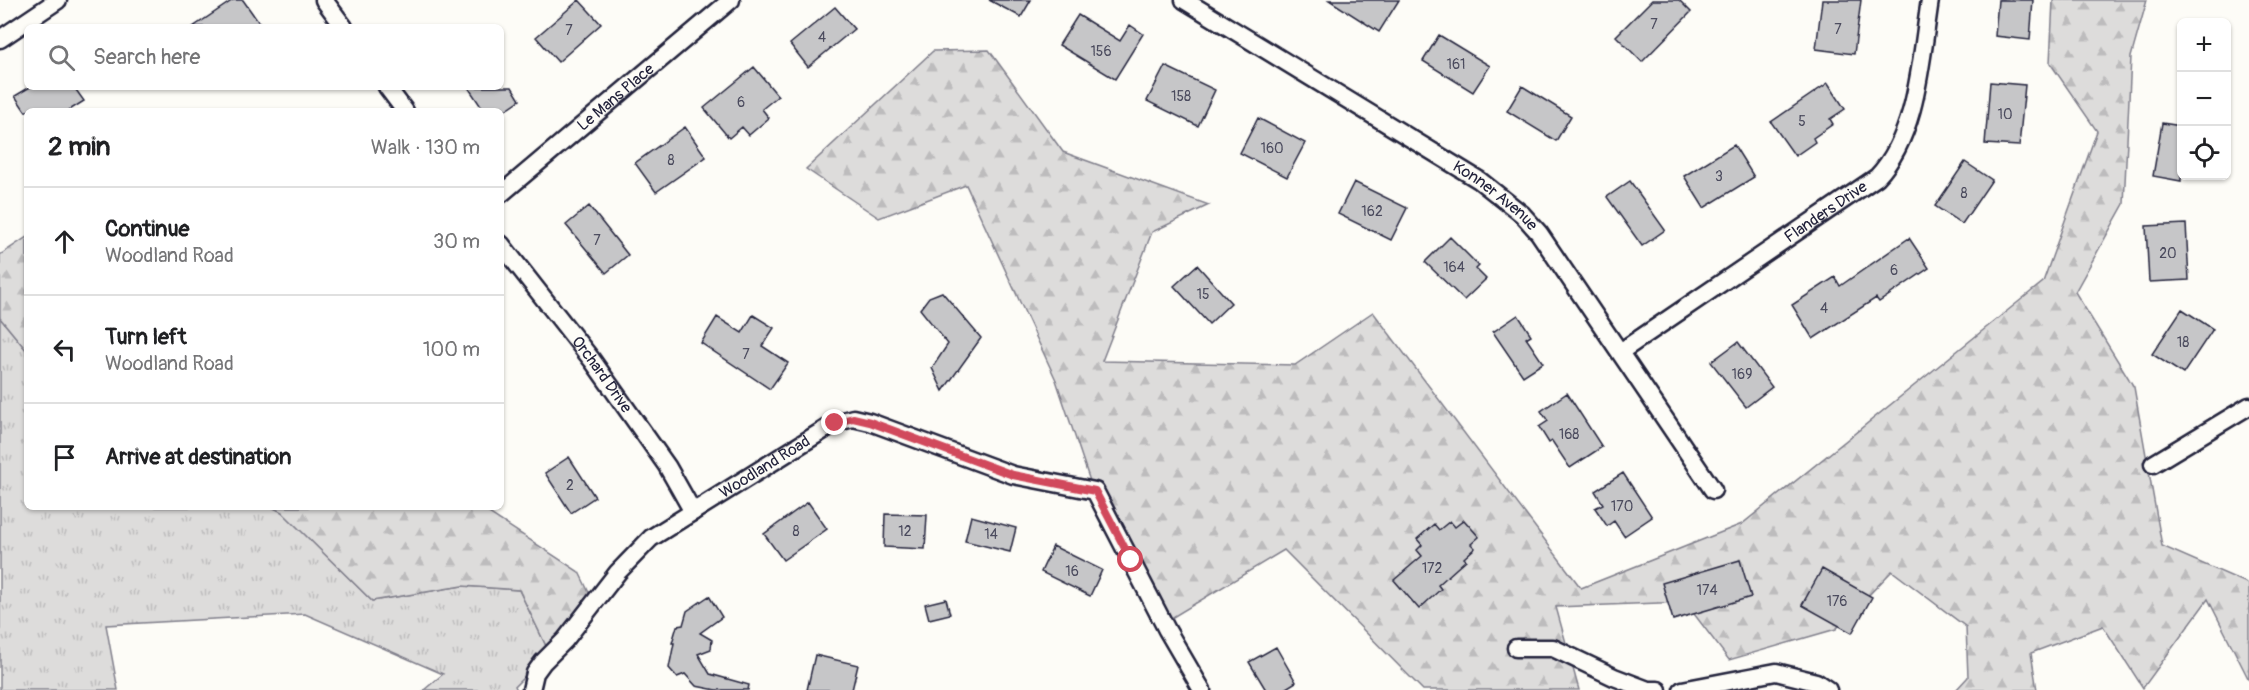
<!DOCTYPE html>
<html lang="en">
<head>
<meta charset="utf-8">
<style>
	:root { --surface:#fff; --page:#f2f2f2; --text:#202124; --muted:#757577; --line:#e0e0e0 }
	body { margin:0; font-family:Pangolin,sans-serif; background:var(--page); color:var(--text) }
	.controls { position:absolute; right:18px; top:18px; display:grid; overflow:hidden; border-radius:9px; box-shadow:0 2px 4px #0004 }
	.controls button { width:54px; height:54px; display:grid; place-items:center; padding:0; border:0; border-bottom:2px solid var(--line); background:var(--surface); color:var(--text); font:30px sans-serif }
	.stop { position:absolute; width:18px; height:18px; margin:-14px; border:4px solid #d1495b; border-radius:50%; background:#fff }
	.stop.end { background:#d1495b; border-color:#fff; box-shadow:0 2px 6px #0008 }
	.list { margin:0; padding:0; list-style:none }
	h2 { display:flex; justify-content:space-between; align-items:center; height:78px; margin:0; padding:0 24px; font-size:26px }
	h2 small { font-size:20px; font-weight:400; color:var(--muted) }
	.list li { display:grid; grid-template-columns:39px 1fr auto; gap:18px; align-items:center; box-sizing:border-box; height:108px; padding:0 24px; border-top:2px solid var(--line) }
	.list b { display:block; font-size:22px; white-space:nowrap }
	.list p { margin:0; font-size:20px; white-space:nowrap; color:var(--muted) }
	.list em { font-size:20px; font-style:normal; color:var(--muted) }
	.icon { flex:none; width:33px; height:33px; fill:none; stroke:currentColor; stroke-width:2; stroke-linecap:round; stroke-linejoin:round }
	.map { position:relative; flex:none; width:2249px; height:690px; overflow:hidden }
	.search { position:absolute; background:var(--surface); box-shadow:0 2px 4px #0004; left:24px; top:24px; width:480px; height:66px; display:flex; align-items:center; gap:15px; box-sizing:border-box; padding:0 21px; border-radius:9px; color:var(--muted); font-size:22px }
	.panel { position:absolute; background:var(--surface); box-shadow:0 2px 4px #0004; left:24px; top:108px; width:480px; height:402px; border-radius:9px }
	.map>svg:first-child { display:block }
	.grass { fill:url(#grass-tufts); stroke:#807f8b; stroke-width:1.5 }
	.forest { fill:url(#forest-firs); stroke:#807f8b; stroke-width:1.5 }
	.building { fill:#c6c6c8; stroke:#22223b; stroke-width:1.5 }
	.lines { fill:none; stroke-linecap:round; stroke-linejoin:round }
	.street-casing { stroke:#22223b; stroke-width:21 }
	.street { stroke:#fdfcf7; stroke-width:16 }
	.route { stroke:#d1495b; stroke-width:8 }
	.labels { text-anchor:middle; dominant-baseline:central; stroke-width:4.5; stroke-linejoin:round; paint-order:stroke }
	.number-label { font-size:14px; fill:#4b4b5e }
	.street-label { font-size:16px; fill:#22223b; stroke:#fdfcf7 }
</style>
</head>
<body>
<div class="map">
<svg width="2249" height="690" viewBox="0 0 2249 690">
	<defs>
		<pattern id="grass-tufts" width="24" height="20" patternUnits="userSpaceOnUse" patternTransform="scale(1.5)"><rect width="24" height="20" fill="#dddcdb"/><path d="M3 7l-1-3M5 7V3M7 7l1-3M15 17l-1-3M17 17v-4M19 17l1-3" fill="none" stroke="#bdbcbd"/></pattern>
		<pattern id="forest-firs" width="22" height="20" patternUnits="userSpaceOnUse" patternTransform="scale(1.5)"><rect width="22" height="20" fill="#dddcdb"/><path d="M5 1l3.5 6h-7zM16 11l3.5 6h-7z" fill="#bdbcbd"/></pattern>
	</defs>
	<rect width="100%" height="100%" fill="#fdfcf7"/>
	<filter id="ink" filterUnits="userSpaceOnUse"><feTurbulence type="fractalNoise" baseFrequency=".0167" numOctaves="2"/><feDisplacementMap in="SourceGraphic" scale="12" xChannelSelector="R" yChannelSelector="G"/><feConvolveMatrix kernelMatrix="1 2 1 2 8 2 1 2 1" color-interpolation-filters="sRGB"/></filter>
	<g filter="url(#ink)">
		<path class="grass" d="M0,318L27,351V507H272L282,512L372,601L462,586L519,590L549,652L515,686L517,690H424L443,674L305,614L106,625L118,690H0Z"/>
		<path class="forest" d="M2053,0H2147L2131,57L2124,204L2075,292L2134,387L2162,546L2249,584V680L2208,599L2143,688L2103,626L2031,653L2037,690H1956L1968,677L1966,627L1892,571L1836,629L1729,660L1685,602L1556,607L1579,690H1423L1284,550L1168,620L1096,499L1056,380L966,185L879,218L806,169L933,51L989,50L1063,152L1209,205L1152,232L1102,361L1295,365L1373,312L1581,588L1742,524L2043,282L2097,131L2050,63Z
			M27,237V351L0,318V255Z
			M272,507H480L579,572L595,605L549,652L519,590L462,586L372,601L282,512Z"/>
		<path class="building" d="M233,0H243L262,27H193Z
			M579,0L601,24L558,62L536,37Z
			M989,0H1031L1021,17Z
			M1329,0H1399L1379,32Z
			M1652,0H1679L1691,12L1642,62L1616,36Z
			M1822,0H1861L1854,54L1816,49Z
			M1998,0H2033L2030,40L1995,36Z
			M835,7L854,29L808,67L790,44Z
			M1078,15L1120,41L1130,25L1143,34L1115,79L1059,45Z
			M1439,35L1490,66L1473,92L1423,61Z
			M1165,66L1215,90L1198,126L1147,101Z
			M754,67L778,96L762,109L769,118L749,135L742,127L729,138L704,108Z
			M1990,82L2025,85L2019,146L1985,144Z
			M1828,83L1845,109L1830,119L1833,124L1813,138L1815,142L1795,156L1771,122Z
			M1522,86L1571,116L1556,141L1507,111Z
			M30,87H74L84,101L68,111H25L15,96Z
			M468,87H512L520,100L504,111H484Z
			M1258,118L1305,143L1287,177L1240,153Z
			M2162,123L2181,126V181L2153,176Z
			M685,127L706,157L656,192L635,163Z
			M1734,145L1754,177L1704,208L1684,176Z
			M1965,162L1992,180L1962,224L1935,206Z
			M1630,181L1665,230L1642,246L1607,197Z
			M1354,182L1407,208L1391,240L1338,214Z
			M589,206L628,255L606,273L566,225Z
			M2186,224L2189,280L2149,282L2146,226Z
			M1450,237L1479,266L1476,269L1486,279L1464,300L1425,262Z
			M1909,238L1929,268L1879,302L1876,298L1813,339L1792,305L1835,277L1840,286Z
			M1197,265L1231,303L1209,324L1174,286Z
			M942,292L981,338L943,391L932,368L948,344L920,309L929,297Z
			M2182,309L2213,329L2183,374L2152,354Z
			M753,315L774,328L762,346L788,363L770,389L701,343L717,317L742,333Z
			M1518,315L1531,335L1526,338L1543,363L1523,376L1493,332Z
			M1738,342L1772,387L1746,407L1711,362Z
			M1567,393L1602,447L1570,468L1552,441L1549,443L1539,427L1548,421L1541,411Z
			M569,457L595,497L571,513L545,473Z
			M1623,473L1652,517L1624,536L1614,521L1607,526L1595,508L1603,504L1595,491Z
			M808,502L827,529L783,560L764,534Z
			M885,514L927,515L925,549L884,547Z
			M971,516L1016,528L1010,552L965,541Z
			M1464,520L1479,537L1471,544L1475,548L1464,558L1466,560L1438,585L1441,589L1419,609L1394,580L1422,556L1417,550L1422,545L1417,539L1434,524L1439,530L1450,521L1455,527Z
			M1053,546L1102,570L1090,596L1041,572Z
			M1740,560L1751,597L1673,620L1662,583Z
			M1822,569L1872,597L1852,633L1802,605Z
			M709,596L722,617L700,633L712,640L711,649L698,654L710,674L749,685L748,690H716L696,686L685,674L677,677L669,668L674,643H672L677,626L683,625L687,611Z
			M946,599L950,614L929,619L925,604Z
			M1276,647L1296,682L1283,690H1266L1249,662Z
			M815,655L858,665L852,690H807Z"/>
		<g class="lines">
			<g class="street-casing">
				<g id="street">
					<path d="M324,0L344,27"/>
					<path id="s1" d="M1184,0L1479,180L1522,214L1539,233L1713,490"/>
					<path d="M0,39L58,0"/>
					<path d="M387,87L405,111"/>
					<path id="s2" d="M501,194L731,0"/>
					<path id="s3" d="M501,244L592,360L667,466L693,512"/>
					<path id="s4" d="M1620,352L1877,177C1918,134 1921,57 1930,0"/>
					<path d="M2153,464L2249,406"/>
					<path d="M1516,648H1553L1614,677L1648,690H1658"/>
					<path id="s5" d="M531,690L535,673L543,662L565,640L618,572L651,538L835,423L853,418L870,422L1013,475L1095,491L1167,630L1202,690"/>
					<path d="M1682,690L1776,672L1816,682L1828,690"/>
				</g>
			</g>
			<use href="#street" class="street"/>
		</g>
	</g>
	<g class="lines" filter="url(#ink)">
		<path class="route" d="M835,423L853,418L870,422L1013,475L1095,491L1131,560"/>
	</g>
	<g class="labels">
		<g class="number-label">
			<text x="1654" y="24">7</text>
			<text x="1838" y="29">7</text>
			<text x="569" y="30">7</text>
			<text x="822" y="37">4</text>
			<text x="1101" y="51">156</text>
			<text x="1456" y="64">161</text>
			<text x="1181" y="96">158</text>
			<text x="741" y="102">6</text>
			<text x="2005" y="114">10</text>
			<text x="1802" y="121">5</text>
			<text x="1272" y="148">160</text>
			<text x="671" y="160">8</text>
			<text x="1719" y="176">3</text>
			<text x="1964" y="193">8</text>
			<text x="1372" y="211">162</text>
			<text x="597" y="240">7</text>
			<text x="2168" y="253">20</text>
			<text x="1454" y="267">164</text>
			<text x="1894" y="270">6</text>
			<text x="1203" y="294">15</text>
			<text x="1824" y="308">4</text>
			<text x="2183" y="342">18</text>
			<text x="746" y="354">7</text>
			<text x="1742" y="374">169</text>
			<text x="1569" y="434">168</text>
			<text x="570" y="485">2</text>
			<text x="1622" y="506">170</text>
			<text x="796" y="531">8</text>
			<text x="905" y="531">12</text>
			<text x="991" y="534">14</text>
			<text x="1432" y="568">172</text>
			<text x="1072" y="571">16</text>
			<text x="1707" y="590">174</text>
			<text x="1837" y="601">176</text>
		</g>
		<g class="street-label">
			<text stroke="none"><textPath href="#s2" startOffset="150">Le Mans Place</textPath></text>
			<text stroke="none"><textPath href="#s1" startOffset="368">Konner Avenue</textPath></text>
			<text stroke="none"><textPath href="#s4" startOffset="249">Flanders Drive</textPath></text>
			<text stroke="none"><textPath href="#s3" startOffset="165">Orchard Drive</textPath></text>
			<text stroke="none"><textPath href="#s5" startOffset="330">Woodland Road</textPath></text>
		</g>
	</g>
</svg>
<div class="controls">
<button>+</button>
<button>−</button>
<button><svg class="icon" aria-label="locate" viewBox="0 0 24 24"><circle cx="12" cy="12" r="6"/><path d="M12 2v4M12 18v4M2 12h4M18 12h4"/></svg></button>
</div>
<div class="stop" style="left:1131px;top:560px"></div>
<div class="stop end" style="left:835px;top:423px"></div>
<div class="search"><svg class="icon" aria-label="search" viewBox="0 0 24 24"><circle cx="10" cy="10" r="6"/><path d="M15 15l6 6"/></svg>Search here</div>
<section class="panel">
<h2>2 min<small>Walk · 130 m</small></h2>
<ul class="list">
<li><svg class="icon" aria-label="ahead" viewBox="0 0 24 24"><path d="M12 20V5M6 11l6-6 6 6"/></svg><div><b>Continue</b><p>Woodland Road</p></div><em>30 m</em></li>
<li><svg class="icon" aria-label="left" viewBox="0 0 24 24"><path d="M17 20v-9H6M10 6l-5 5 5 5"/></svg><div><b>Turn left</b><p>Woodland Road</p></div><em>100 m</em></li>
<li><svg class="icon" aria-label="arrive" viewBox="0 0 24 24"><path d="M6 21V4h12l-3 4 3 4H6"/></svg><div><b>Arrive at destination</b></div></li>
</ul>
</section>
</div>
</body>
</html>
